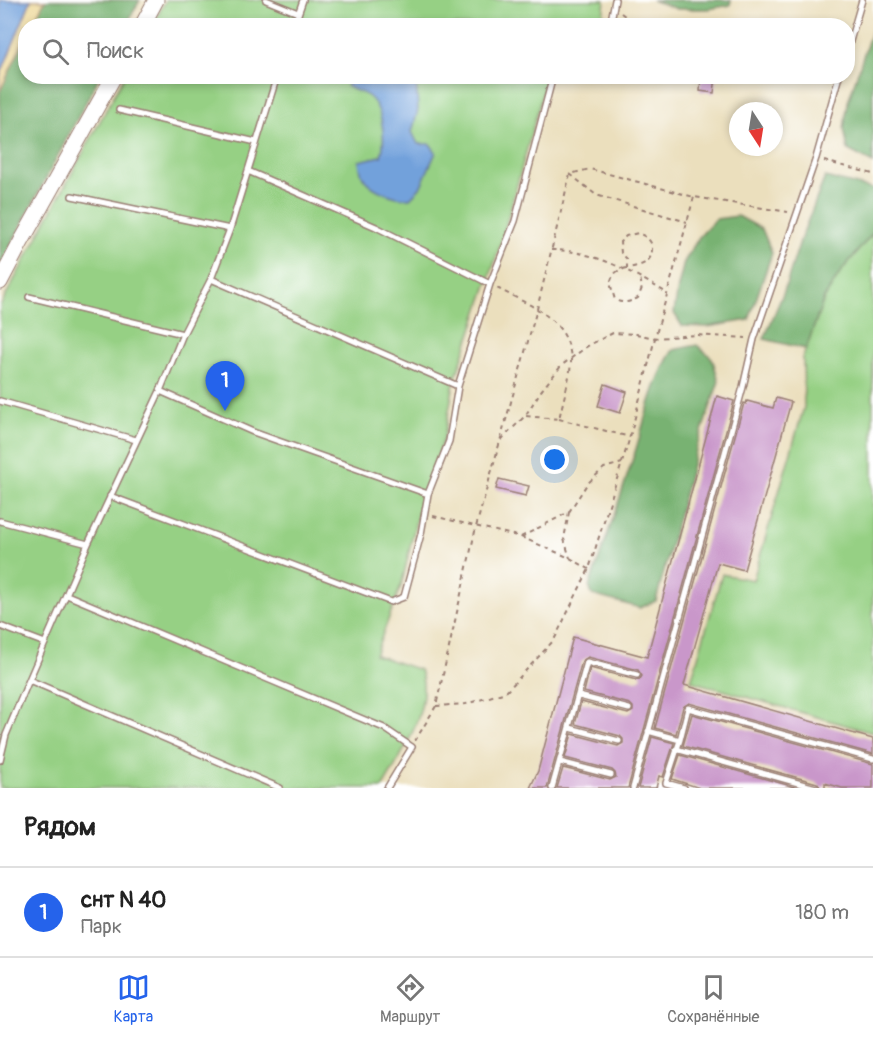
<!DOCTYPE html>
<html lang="ru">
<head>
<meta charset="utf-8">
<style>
	:root { --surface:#fff; --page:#f2f2f2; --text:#222; --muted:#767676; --line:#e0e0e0; --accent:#2563eb }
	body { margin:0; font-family:Pangolin,sans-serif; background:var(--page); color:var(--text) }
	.compass { position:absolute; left:729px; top:102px; width:54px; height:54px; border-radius:50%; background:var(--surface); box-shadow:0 3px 9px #0003; rotate:168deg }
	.you { position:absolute; left:555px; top:460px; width:21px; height:21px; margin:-15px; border:4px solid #fff; border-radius:50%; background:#1a73e8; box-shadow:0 0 0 9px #1a73e833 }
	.badge { display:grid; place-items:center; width:39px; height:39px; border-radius:50%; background:var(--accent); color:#fff; font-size:20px; font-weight:700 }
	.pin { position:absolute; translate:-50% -50px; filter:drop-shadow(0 2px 3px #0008) }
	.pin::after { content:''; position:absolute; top:32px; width:21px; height:18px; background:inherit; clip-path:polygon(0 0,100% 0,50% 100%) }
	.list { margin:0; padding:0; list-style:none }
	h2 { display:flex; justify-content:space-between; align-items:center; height:78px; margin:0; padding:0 24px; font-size:26px }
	h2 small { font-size:20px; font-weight:400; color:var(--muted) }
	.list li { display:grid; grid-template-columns:39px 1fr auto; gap:18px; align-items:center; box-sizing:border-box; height:90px; padding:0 24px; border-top:2px solid var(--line) }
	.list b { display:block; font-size:22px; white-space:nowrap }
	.list p { margin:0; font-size:20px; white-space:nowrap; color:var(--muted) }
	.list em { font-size:20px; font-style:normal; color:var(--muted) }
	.icon { flex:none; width:33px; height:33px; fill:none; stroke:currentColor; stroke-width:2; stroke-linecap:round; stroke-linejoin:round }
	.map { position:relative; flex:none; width:873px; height:788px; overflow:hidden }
	.search { position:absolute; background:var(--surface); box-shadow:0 3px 9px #0003; left:18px; right:18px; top:18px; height:66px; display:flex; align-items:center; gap:15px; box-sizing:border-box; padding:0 21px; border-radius:24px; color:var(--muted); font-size:22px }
	.sheet { height:168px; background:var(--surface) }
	nav { display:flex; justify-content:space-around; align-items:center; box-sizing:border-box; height:84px; border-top:2px solid var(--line); background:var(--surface); font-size:16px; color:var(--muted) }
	nav a { display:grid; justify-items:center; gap:3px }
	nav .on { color:var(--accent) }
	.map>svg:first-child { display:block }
	.green { fill:#96d084; stroke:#707858; stroke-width:1.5 }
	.forest { fill:#78b272; stroke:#61684e; stroke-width:1.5 }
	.sand { fill:#eeda9e; stroke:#9c7c64; stroke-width:1.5 }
	.water { fill:#72a1db; stroke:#5e6083; stroke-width:1.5 }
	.building { fill:#c997ca }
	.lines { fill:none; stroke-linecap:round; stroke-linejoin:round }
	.lane-casing { stroke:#9a7f74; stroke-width:8 }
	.secondary-casing { stroke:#9a7f74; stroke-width:17 }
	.path { stroke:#9a7f74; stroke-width:2; stroke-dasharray:4.5 4.5; stroke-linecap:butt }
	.lane { stroke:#fff; stroke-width:5 }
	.secondary { stroke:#fff; stroke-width:15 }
</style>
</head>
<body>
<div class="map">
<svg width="873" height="788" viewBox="0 0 873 788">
	<rect width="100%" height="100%" fill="#fff"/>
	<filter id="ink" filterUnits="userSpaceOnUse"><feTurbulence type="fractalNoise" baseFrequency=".0167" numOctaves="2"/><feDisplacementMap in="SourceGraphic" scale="12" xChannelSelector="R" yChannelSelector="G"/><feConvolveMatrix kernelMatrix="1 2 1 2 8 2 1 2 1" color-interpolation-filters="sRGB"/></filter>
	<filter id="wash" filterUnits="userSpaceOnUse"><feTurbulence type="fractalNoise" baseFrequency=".008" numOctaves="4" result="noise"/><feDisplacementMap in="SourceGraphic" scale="24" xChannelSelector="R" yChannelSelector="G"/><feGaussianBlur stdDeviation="1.35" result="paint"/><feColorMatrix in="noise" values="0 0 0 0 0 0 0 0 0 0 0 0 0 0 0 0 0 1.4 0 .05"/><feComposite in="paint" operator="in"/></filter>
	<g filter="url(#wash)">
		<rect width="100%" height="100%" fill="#ebdfbd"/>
		<path class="green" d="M166,0H605L602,25L152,26Z
			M124,77H547L500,246L454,383L444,438L419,508L402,583L375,655L420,670C434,706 400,758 382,788H0V306Z
			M873,233V733L691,681L722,574L753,580L804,407L803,357L824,299L842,270Z"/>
		<path class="forest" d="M45,0H140L126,25H32Z
			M652,0H731L730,5L708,9H677Z
			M873,26V163L848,150L844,129L848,102Z
			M25,38L26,76L99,77L0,266V91Z
			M825,177L873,189V233L842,270L824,298L806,349L764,339L784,291L801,238Z
			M738,216L762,229L772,253L749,320L707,327L682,326L674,313L678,287L684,262L699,237L716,219Z
			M697,345L712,358L719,381L697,446L656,601L640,608L592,595L589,586C606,541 621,495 636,449C646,416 654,379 673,350Z"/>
		<path class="sand" d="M31,0H45L32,25L26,26L25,38L0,91V76Z"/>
		<path class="water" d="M0,0H31L0,76Z
			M375,77H416L418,110L412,132L418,144H430L436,152L420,188L410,198C396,199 374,191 365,180C360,174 360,168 359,161L381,156C386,140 383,107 368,96C362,92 353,90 346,86L350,80Z"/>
		<g id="blocks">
			<path class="building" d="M701,76H716L714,93L700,91Z
				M605,384L627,392L620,413L598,406Z
				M717,396L734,401L628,788H557L563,768L610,780L616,777L615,773L612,770L565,758L572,734L618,746L623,743V739L620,736L575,724L581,702L628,714L633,711V707L630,704L584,692L590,668L636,680L640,679L642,676L638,670L588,657L582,661L547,788H530L538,771L573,637L647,657Z
				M776,398L791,402L744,570L718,563L684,685L873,739V754L689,703L683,707L676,734L655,728L744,403L746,404L747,401L773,408Z
				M499,479L529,486L526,496L496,489Z
				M692,714L873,764V788H842L825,783V788H821L817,783L683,746Z
				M652,737L674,743L663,777L659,776L656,788H638Z
				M680,755L798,788H700L672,779Z"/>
		</g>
	</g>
	<g filter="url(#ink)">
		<use href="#blocks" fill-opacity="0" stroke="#9a7f74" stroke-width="1.5"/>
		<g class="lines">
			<g class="lane-casing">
				<path id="lane" d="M266,0L298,13
					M294,26L303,0
					M610,26L615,0
					M848,48L862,0
					M119,110L256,142
					M248,171L376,227L490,284
					M72,196L230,229
					M211,279L458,386
					M29,297L183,334
					M160,391L253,432L428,494
					M0,401L136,440
					M110,496L391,602L404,597L421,534L428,494L449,441L458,386L490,284L515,221L553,76
					M0,521L88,544
					M67,595L384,728L412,747L387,788
					M0,626L45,643
					M29,680L280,788
					M579,696L629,709
					M570,728L619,741
					M648,731L680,740L666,783L684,788
					M680,740L688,708L873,759
					M676,749L816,788
					M0,760L6,735L29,680L88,544L160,391L183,334L211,279L230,229L277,76
					M560,762L611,775
					M552,788L587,662L637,675
					M633,788L743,387L754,339L816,158L839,76"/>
			</g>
			<g class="secondary-casing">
				<path id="secondary" d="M142,26L156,0
					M0,282L21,242L114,76"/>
			</g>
			<path class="path" d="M621,13L638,26
				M824,161L873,174
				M570,174L596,195L687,222
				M551,250C593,250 632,272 667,293
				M627,269V259L621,253L620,242L626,236L638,233C645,236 653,240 652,250C651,269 630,265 618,271C613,274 612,278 610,283L615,300C624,304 629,302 638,298L642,288L640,277
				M497,288C528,305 568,317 571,359C572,370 562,405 559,419L525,416
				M559,419L630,437
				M501,440L525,416L541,391L562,365L589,345L613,333L636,334L655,338L696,335L746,338
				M569,512L564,539L570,558
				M433,516L521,537L570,558L589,569
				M521,537L569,512L587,484L604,468L622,463
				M436,706L466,704L506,692L554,640L589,569L630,437L655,338L694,197
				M415,741L436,706L476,527L537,309L570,174L590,169L694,197L788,212"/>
			<use href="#lane" class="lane"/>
			<use href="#secondary" class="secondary"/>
		</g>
	</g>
</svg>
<svg class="compass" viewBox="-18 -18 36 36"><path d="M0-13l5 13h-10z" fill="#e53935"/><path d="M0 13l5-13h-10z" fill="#767676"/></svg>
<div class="you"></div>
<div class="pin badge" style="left:225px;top:411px">1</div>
<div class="search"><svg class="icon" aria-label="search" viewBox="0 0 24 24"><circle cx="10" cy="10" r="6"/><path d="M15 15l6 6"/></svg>Поиск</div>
</div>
<section class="sheet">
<h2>Рядом<small></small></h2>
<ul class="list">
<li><span class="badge">1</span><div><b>снт N 40</b><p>Парк</p></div><em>180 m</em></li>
</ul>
</section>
<nav>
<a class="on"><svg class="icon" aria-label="map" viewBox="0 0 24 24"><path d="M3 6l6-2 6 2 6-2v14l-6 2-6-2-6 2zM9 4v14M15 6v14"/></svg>Карта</a>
<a><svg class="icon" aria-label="directions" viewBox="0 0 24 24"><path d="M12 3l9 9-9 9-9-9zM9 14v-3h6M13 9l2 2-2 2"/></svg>Маршрут</a>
<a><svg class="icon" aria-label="saved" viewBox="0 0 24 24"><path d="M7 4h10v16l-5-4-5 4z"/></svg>Сохранённые</a>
</nav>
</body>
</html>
